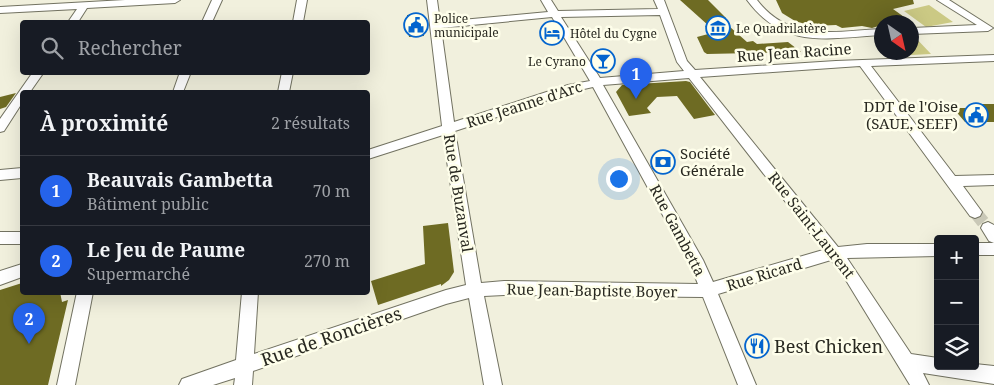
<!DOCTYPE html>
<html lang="fr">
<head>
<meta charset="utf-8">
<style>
	:root { --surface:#171b24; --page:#20242c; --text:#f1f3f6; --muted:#9ea1a6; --line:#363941; --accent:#2563eb }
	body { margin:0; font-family:"Noto Serif",serif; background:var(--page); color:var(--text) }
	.controls { position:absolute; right:15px; bottom:15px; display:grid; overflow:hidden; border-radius:5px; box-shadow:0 5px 20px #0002 }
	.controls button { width:45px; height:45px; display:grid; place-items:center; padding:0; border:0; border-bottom:1px solid var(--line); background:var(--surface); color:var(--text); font:25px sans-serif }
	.compass { position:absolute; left:874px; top:15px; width:45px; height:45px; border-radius:50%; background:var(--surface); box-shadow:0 5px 20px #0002; rotate:146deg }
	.you { position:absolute; left:618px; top:178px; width:18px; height:18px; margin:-12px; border:4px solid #fff; border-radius:50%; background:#1a73e8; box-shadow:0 0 0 8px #1a73e833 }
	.badge { display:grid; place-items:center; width:32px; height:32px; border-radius:50%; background:var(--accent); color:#fff; font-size:16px; font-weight:700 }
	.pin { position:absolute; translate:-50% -41px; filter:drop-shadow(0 1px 2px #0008) }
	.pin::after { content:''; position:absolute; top:26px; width:18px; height:15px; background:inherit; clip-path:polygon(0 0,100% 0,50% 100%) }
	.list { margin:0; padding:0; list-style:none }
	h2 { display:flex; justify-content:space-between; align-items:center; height:65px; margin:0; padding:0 20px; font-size:21px }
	h2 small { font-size:16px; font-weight:400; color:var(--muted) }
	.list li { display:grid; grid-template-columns:32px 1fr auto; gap:15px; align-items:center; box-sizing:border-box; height:70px; padding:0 20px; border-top:1px solid var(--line) }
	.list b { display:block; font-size:19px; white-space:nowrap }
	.list p { margin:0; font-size:16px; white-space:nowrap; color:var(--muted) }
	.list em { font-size:16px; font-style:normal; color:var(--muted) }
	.icon { flex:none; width:28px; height:28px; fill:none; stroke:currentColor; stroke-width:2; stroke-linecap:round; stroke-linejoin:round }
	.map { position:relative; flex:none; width:994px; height:385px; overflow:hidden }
	.search { position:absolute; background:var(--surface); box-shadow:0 5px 20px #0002; left:20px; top:20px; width:350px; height:55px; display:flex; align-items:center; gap:12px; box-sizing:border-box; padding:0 18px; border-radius:5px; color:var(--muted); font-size:19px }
	.panel { position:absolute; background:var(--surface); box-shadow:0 5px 20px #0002; left:20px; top:90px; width:350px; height:205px; border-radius:5px }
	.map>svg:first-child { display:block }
	.green { fill:#cbc984 }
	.building { fill:#6e6b23 }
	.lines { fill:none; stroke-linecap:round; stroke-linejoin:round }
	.minor-tunnel { stroke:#c9c8b7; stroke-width:13; stroke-dasharray:13 6; stroke-linecap:butt }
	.minor-casing { stroke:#727261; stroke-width:2 }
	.minor { fill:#fff; fill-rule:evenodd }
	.labels { text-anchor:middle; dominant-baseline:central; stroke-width:5; stroke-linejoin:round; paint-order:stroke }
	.far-poi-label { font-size:12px; fill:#282820; stroke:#fefeea; text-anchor:start }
	.street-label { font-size:15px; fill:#282820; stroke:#fefeea }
	.poi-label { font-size:15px; fill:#282820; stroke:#fefeea; text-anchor:end }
	.near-street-label { font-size:18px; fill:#282820; stroke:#fefeea }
	.near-poi-label { font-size:18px; fill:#282820; stroke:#fefeea; text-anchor:start }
</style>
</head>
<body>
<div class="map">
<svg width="994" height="385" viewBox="0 0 994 385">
	<rect width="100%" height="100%" fill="#f1f0dd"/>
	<path class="green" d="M929,5L953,22L926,27L904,11Z
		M912,34L931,54L891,56L888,53L912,52Z"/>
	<path class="building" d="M680,0H708L726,18L721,19L747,42L753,41L757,44L788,42L801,52L707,54L704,52L697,37L712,33L705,26H709Z
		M776,0H913L914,4L893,9L907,19L894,22H882V25L872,28L862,26L842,28L836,25L812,26L795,21L782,13Z
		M422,14L424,36L409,37L407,15Z
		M686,81L690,82L715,115L694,119L677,96L657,97L647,108L651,113L629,116L616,92L622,85Z
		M16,93L6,107L0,109V97Z
		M973,104H994V122H965L953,108H976Z
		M448,223L454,272L449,280L441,286V284L378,305L371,281L425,264L423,226Z
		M22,283V292H60L62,302L68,300L48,385H0V290Z"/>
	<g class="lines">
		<path class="minor-tunnel" d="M975,212L988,228"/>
		<g class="minor-casing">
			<path id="minor" d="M125,0H180L175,3L87,8L78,22H68L77,9L0,13V7Z
				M212,0H222L212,22H202Z
				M297,0H307L303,22H293Z
				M427,0H437L440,22L548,12L541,0H551L558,11L658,9L654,0H664L687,61L695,70L836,61L994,55V61L871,66L955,176L994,175V185L963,186L982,212L980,216L975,218L970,216L860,66L700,77L838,247L867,244H938V256L847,258L911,354L938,358V366H975V364L994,366V384L923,373L929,385H910L844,277L831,260L718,294L756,385H738L703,297L504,295L484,296L502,385H484L469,298L446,304L253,371L252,385H234L235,378L213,385H179L182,379L236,360L242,292H258L254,354L446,290L466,285L443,135L368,159V150L442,126ZM660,15L677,62L684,71L600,78L561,17ZM552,17L590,81L568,85L454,122L441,28ZM689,78L823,250L713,282L703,260L603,85ZM593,87L691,267L698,284L504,281L481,283L455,131L575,91Z
				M747,0H757C790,43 834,31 882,29V35C827,38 784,50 747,0Z
				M937,0H949L993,28L988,31L912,34V28L977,25Z
				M33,72H44L30,92H22V103L4,131L0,132V119Z
				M180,72H191L183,92H173Z
				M282,72H293L289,92H278Z
				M22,168V178L0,180V170Z
				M988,222L994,225V255H975V243H994L989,241L981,228L983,224Z
				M0,232H22V244H0Z
				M22,264V277L0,285V271Z
				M77,292H93L75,385H57Z"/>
		</g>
		<use href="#minor" class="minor"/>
	</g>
	<defs>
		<g id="civic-ring" transform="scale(1.25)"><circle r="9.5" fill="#fefeea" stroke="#0465ce" stroke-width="1.5"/><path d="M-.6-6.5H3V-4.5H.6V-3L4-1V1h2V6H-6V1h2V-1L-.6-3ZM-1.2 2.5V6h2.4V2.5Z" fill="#0465ce"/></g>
		<g id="museum-ring" transform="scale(1.25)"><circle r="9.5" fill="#fefeea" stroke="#0465ce" stroke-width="1.5"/><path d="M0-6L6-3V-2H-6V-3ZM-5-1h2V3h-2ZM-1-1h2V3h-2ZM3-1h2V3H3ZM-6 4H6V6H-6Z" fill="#0465ce"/></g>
		<g id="hotel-ring" transform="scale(1.25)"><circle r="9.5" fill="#fefeea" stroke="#0465ce" stroke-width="1.5"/><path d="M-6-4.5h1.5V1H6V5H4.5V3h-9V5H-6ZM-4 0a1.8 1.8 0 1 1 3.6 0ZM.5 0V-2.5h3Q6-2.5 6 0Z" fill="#0465ce"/></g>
		<g id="bar-ring" transform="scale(1.25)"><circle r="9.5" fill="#fefeea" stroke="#0465ce" stroke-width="1.5"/><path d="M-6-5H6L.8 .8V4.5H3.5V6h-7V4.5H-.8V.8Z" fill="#0465ce"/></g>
		<g id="bank-ring" transform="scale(1.25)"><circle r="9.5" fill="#fefeea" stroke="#0465ce" stroke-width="1.5"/><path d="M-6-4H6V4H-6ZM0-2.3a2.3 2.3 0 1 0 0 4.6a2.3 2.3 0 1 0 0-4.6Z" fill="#0465ce"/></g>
		<g id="restaurant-ring" transform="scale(1.25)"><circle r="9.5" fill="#fefeea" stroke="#0465ce" stroke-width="1.5"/><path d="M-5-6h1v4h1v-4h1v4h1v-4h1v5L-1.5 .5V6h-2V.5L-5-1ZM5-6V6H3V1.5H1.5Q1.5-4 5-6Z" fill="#0465ce"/></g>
	</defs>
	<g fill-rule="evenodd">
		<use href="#civic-ring" x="416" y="25"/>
		<use href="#museum-ring" x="718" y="28"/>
		<use href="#hotel-ring" x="552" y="33"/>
		<use href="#bar-ring" x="603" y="61"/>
		<use href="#civic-ring" x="976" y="115"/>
		<use href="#bank-ring" x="663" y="162"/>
		<use href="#restaurant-ring" x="757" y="346"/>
	</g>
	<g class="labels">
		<g class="far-poi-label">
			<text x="434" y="18">Police<tspan x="434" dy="14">municipale</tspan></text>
			<text x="736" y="28">Le Quadrilatère</text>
			<text x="570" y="33">Hôtel du Cygne</text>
			<text x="586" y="61" text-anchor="end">Le Cyrano</text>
		</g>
		<g class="street-label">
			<text transform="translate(794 52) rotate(-4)">Rue Jean Racine</text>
			<text transform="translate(524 104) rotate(-18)">Rue Jeanne d'Arc</text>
			<text transform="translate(459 193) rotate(81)">Rue de Buzanval</text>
			<text transform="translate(812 225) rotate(52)">Rue Saint-Laurent</text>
			<text transform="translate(678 230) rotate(62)">Rue Gambetta</text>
			<text transform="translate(764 274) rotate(-17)">Rue Ricard</text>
			<text transform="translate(592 290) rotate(1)">Rue Jean-Baptiste Boyer</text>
		</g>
		<g class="poi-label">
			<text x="958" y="106">DDT de l'Oise<tspan x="958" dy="17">(SAUE, SEEF)</tspan></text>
			<text x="680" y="153" text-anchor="start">Société<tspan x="680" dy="17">Générale</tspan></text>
		</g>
		<g class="near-street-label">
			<text transform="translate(331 336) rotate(-19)">Rue de Roncières</text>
		</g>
		<g class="near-poi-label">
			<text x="774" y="346">Best Chicken</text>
		</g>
	</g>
</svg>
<div class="controls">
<button>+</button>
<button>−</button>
<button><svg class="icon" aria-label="layers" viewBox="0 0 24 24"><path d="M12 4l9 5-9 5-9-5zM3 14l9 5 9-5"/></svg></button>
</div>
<svg class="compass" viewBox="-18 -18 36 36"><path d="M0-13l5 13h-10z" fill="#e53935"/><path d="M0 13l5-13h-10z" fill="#9ea1a6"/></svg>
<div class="you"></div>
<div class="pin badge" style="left:636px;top:99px">1</div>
<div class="pin badge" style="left:29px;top:344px">2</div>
<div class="search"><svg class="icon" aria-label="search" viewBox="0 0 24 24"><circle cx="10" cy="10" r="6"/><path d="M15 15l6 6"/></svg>Rechercher</div>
<section class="panel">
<h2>À proximité<small>2 résultats</small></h2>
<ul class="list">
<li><span class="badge">1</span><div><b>Beauvais Gambetta</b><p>Bâtiment public</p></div><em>70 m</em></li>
<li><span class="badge">2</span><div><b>Le Jeu de Paume</b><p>Supermarché</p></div><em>270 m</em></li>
</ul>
</section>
</div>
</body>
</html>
